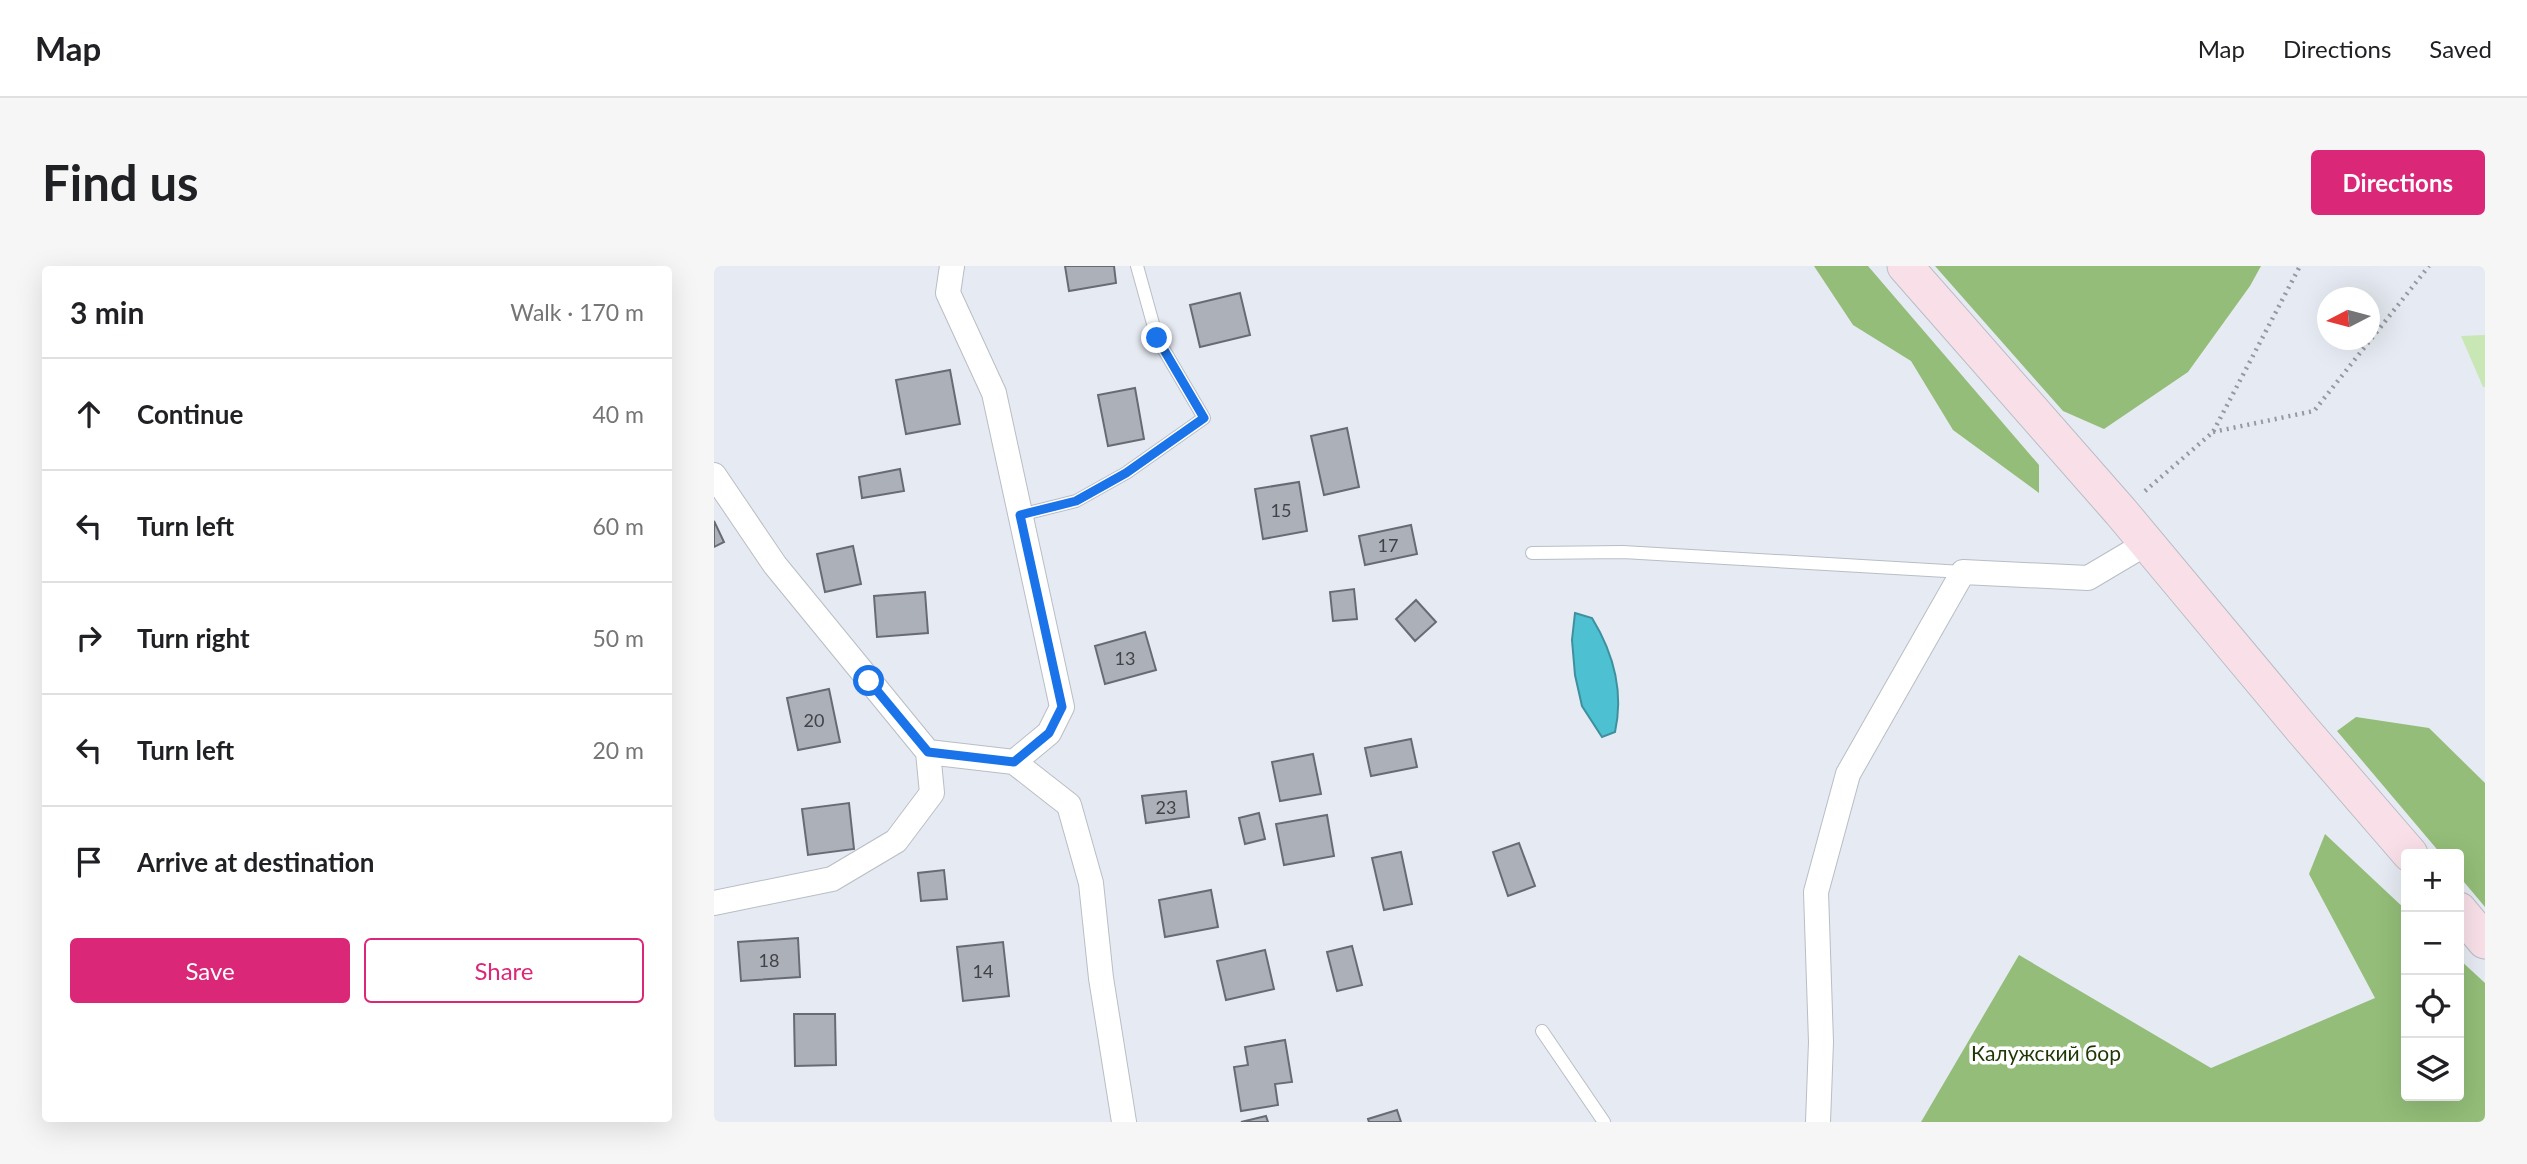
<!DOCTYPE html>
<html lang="en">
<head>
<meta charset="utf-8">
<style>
	:root { --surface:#fff; --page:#f6f6f6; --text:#202124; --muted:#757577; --line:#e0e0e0; --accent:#db2777 }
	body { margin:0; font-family:Lato,sans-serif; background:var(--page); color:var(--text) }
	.controls { position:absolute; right:21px; bottom:21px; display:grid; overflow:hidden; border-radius:7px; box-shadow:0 7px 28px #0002 }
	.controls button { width:63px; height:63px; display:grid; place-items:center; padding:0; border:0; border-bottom:2px solid var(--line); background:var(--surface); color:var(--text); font:35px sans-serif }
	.compass { position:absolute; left:1603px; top:21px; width:63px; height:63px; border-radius:50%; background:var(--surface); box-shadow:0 7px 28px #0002; rotate:264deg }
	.stop { position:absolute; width:21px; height:21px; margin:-16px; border:5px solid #1a73e8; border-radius:50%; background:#fff }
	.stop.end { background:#1a73e8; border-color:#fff; box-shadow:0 2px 7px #0008 }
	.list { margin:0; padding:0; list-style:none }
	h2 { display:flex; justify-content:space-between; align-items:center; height:91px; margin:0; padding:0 28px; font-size:30px }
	h2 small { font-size:23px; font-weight:400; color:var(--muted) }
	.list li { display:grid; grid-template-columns:46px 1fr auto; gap:21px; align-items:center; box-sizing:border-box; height:112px; padding:0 28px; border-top:2px solid var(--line) }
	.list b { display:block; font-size:26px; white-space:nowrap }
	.list em { font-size:23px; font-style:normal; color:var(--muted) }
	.actions { display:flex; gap:14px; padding:21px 28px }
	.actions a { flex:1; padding:16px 0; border:2px solid var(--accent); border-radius:7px; text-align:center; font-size:24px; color:var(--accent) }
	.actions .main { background:var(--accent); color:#fff }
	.icon { flex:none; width:38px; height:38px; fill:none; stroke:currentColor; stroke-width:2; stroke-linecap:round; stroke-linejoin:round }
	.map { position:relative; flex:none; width:1771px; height:856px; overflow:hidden; border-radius:7px }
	header { display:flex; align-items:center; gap:42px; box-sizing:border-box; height:98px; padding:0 35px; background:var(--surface); border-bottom:2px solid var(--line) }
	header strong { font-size:33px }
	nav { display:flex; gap:38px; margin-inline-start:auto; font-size:24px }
	.intro { display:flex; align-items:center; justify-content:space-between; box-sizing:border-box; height:168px; padding:0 42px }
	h1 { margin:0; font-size:49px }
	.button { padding:18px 32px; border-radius:7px; background:var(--accent); color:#fff; font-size:24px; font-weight:700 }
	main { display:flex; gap:42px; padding:0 42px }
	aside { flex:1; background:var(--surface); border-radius:7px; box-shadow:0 7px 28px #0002 }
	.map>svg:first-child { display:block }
	.green { fill:#c8e7b5 }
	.forest { fill:#93bd78 }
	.water { fill:#4dc1d2; stroke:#3f909e; stroke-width:2 }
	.building { fill:#acb0b8; stroke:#686b73; stroke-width:2 }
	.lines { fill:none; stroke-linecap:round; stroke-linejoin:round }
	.lane-casing { stroke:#b9bdc5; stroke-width:14 }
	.street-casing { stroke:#b9bdc5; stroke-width:26 }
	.secondary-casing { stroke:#b9bdc5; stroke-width:37 }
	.path { stroke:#9799a0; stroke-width:4.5; stroke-dasharray:2 5; stroke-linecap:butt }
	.lane { stroke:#fff; stroke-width:12 }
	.street { stroke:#fff; stroke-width:24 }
	.secondary { stroke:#f9e0e8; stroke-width:35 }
	.route { stroke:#1a73e8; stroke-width:9 }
	.labels { text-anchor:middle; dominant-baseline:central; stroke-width:7; stroke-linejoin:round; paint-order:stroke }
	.number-label { font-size:18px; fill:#424348 }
	.park-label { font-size:21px; fill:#1d3705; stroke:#fff }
</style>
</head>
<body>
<header>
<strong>Map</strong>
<nav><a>Map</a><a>Directions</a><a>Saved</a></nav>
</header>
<div class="intro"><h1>Find us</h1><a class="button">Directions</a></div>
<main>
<aside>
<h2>3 min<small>Walk · 170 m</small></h2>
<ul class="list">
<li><svg class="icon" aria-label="ahead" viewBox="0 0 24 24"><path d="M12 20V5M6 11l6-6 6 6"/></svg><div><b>Continue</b></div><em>40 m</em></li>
<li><svg class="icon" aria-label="left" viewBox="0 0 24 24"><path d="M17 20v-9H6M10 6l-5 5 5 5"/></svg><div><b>Turn left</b></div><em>60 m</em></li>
<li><svg class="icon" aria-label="right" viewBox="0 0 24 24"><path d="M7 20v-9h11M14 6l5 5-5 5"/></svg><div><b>Turn right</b></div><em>50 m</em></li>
<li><svg class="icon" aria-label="left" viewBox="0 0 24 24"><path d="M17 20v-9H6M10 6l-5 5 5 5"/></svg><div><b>Turn left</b></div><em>20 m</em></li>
<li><svg class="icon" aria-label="arrive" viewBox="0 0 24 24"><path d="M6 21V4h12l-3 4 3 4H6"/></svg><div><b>Arrive at destination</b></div></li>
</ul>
<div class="actions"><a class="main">Save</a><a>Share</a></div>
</aside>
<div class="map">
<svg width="1771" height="856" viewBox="0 0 1771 856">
	<rect width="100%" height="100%" fill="#e6eaf2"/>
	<path class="green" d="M1771,69V121H1769L1747,70Z"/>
	<path class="forest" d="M1100,0H1154L1325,199V227L1239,164L1197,95L1139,59Z
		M1221,0H1547L1536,20L1474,106L1390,163L1349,145Z
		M1642,451L1715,462L1771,517V641L1745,610V588H1727L1623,465Z
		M1611,568L1692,644V830H1745V693L1771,717V856H1207L1305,689L1497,802L1661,732L1595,608Z"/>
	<path class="water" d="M861,347L878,352C900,388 910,425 901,466L888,471L868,440L861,409L858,374Z"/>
	<path class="building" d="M351,0H400L402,17L355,25Z
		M526,27L536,69L486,81L476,39Z
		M236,104L246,158L192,168L182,114Z
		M421,122L430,173L394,180L384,129Z
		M633,162L645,221L610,229L597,170Z
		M186,203L190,225L148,232L145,211Z
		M585,216L593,265L549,273L541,223Z
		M0,255L10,276L0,281Z
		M697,259L703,288L651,299L645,270Z
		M139,280L147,318L111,326L103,288Z
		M640,323L643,353L619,355L616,326Z
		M211,326L214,367L163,371L160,330Z
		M702,334L722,356L701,375L682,353Z
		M431,366L442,404L391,418L381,380Z
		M115,423L126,476L84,484L73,432Z
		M697,473L703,501L657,510L651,482Z
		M599,488L607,528L566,535L558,496Z
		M472,525L475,551L432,557L428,530Z
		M135,537L140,583L94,589L88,543Z
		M545,547L551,573L531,578L525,552Z
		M613,549L620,590L570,599L562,558Z
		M805,577L821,620L794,630L779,586Z
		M687,586L698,638L670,644L658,592Z
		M230,604L233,633L207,635L204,607Z
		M497,624L504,661L451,671L445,634Z
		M84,672L86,711L27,715L24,676Z
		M289,676L295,730L249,735L243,681Z
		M638,680L648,719L623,725L613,686Z
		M551,684L560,723L512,734L503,695Z
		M80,748H121L122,799L81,800Z
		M571,774L578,816L561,818L564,839L527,845L520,801L534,799L531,781Z
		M683,844L687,856H655L654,853Z
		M552,850L554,856H527Z"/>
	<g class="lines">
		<g class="lane-casing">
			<path id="lane" d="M306,249L362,235L412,207L490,152L443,72L423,0
				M818,287L909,286L1249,306
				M828,765L890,856"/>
		</g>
		<g class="street-casing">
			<path id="street" d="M238,0L234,27L280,127L348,441L335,467L300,496
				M0,209L61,299L214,486L218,527L182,575L118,613L0,637
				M214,486L300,496L355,539L377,617L387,712L410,856
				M1104,856L1107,776L1102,626L1134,508L1249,306L1374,312L1433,277"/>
		</g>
		<g class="secondary-casing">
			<path id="secondary" d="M1191,0L1407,246L1588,463L1696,588
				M1745,644L1771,675"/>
		</g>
		<path class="path" d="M1499,166L1600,145L1715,0
			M1431,225L1499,166L1586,0"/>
		<use href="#lane" class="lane"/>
		<use href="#street" class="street"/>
		<use href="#secondary" class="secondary"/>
	</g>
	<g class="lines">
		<path class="route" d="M155,415L214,486L300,496L335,467L348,441L306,249L362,235L412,207L490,152L443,72"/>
	</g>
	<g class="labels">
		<g class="number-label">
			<text x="567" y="244">15</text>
			<text x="674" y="279">17</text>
			<text x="411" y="392">13</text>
			<text x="100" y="454">20</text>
			<text x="452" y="541">23</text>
			<text x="55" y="694">18</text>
			<text x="269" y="705">14</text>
		</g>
		<g class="park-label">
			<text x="1332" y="786">Калужский бор</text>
		</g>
	</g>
</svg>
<div class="controls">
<button>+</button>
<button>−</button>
<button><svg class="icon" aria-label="locate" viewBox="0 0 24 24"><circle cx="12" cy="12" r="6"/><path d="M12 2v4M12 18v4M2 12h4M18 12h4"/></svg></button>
<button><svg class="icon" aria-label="layers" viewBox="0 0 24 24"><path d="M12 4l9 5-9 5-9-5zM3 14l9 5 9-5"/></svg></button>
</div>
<svg class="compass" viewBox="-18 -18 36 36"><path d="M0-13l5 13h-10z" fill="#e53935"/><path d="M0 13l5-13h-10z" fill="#757577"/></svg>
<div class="stop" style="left:155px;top:415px"></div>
<div class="stop end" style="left:443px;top:72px"></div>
</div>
</main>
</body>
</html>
